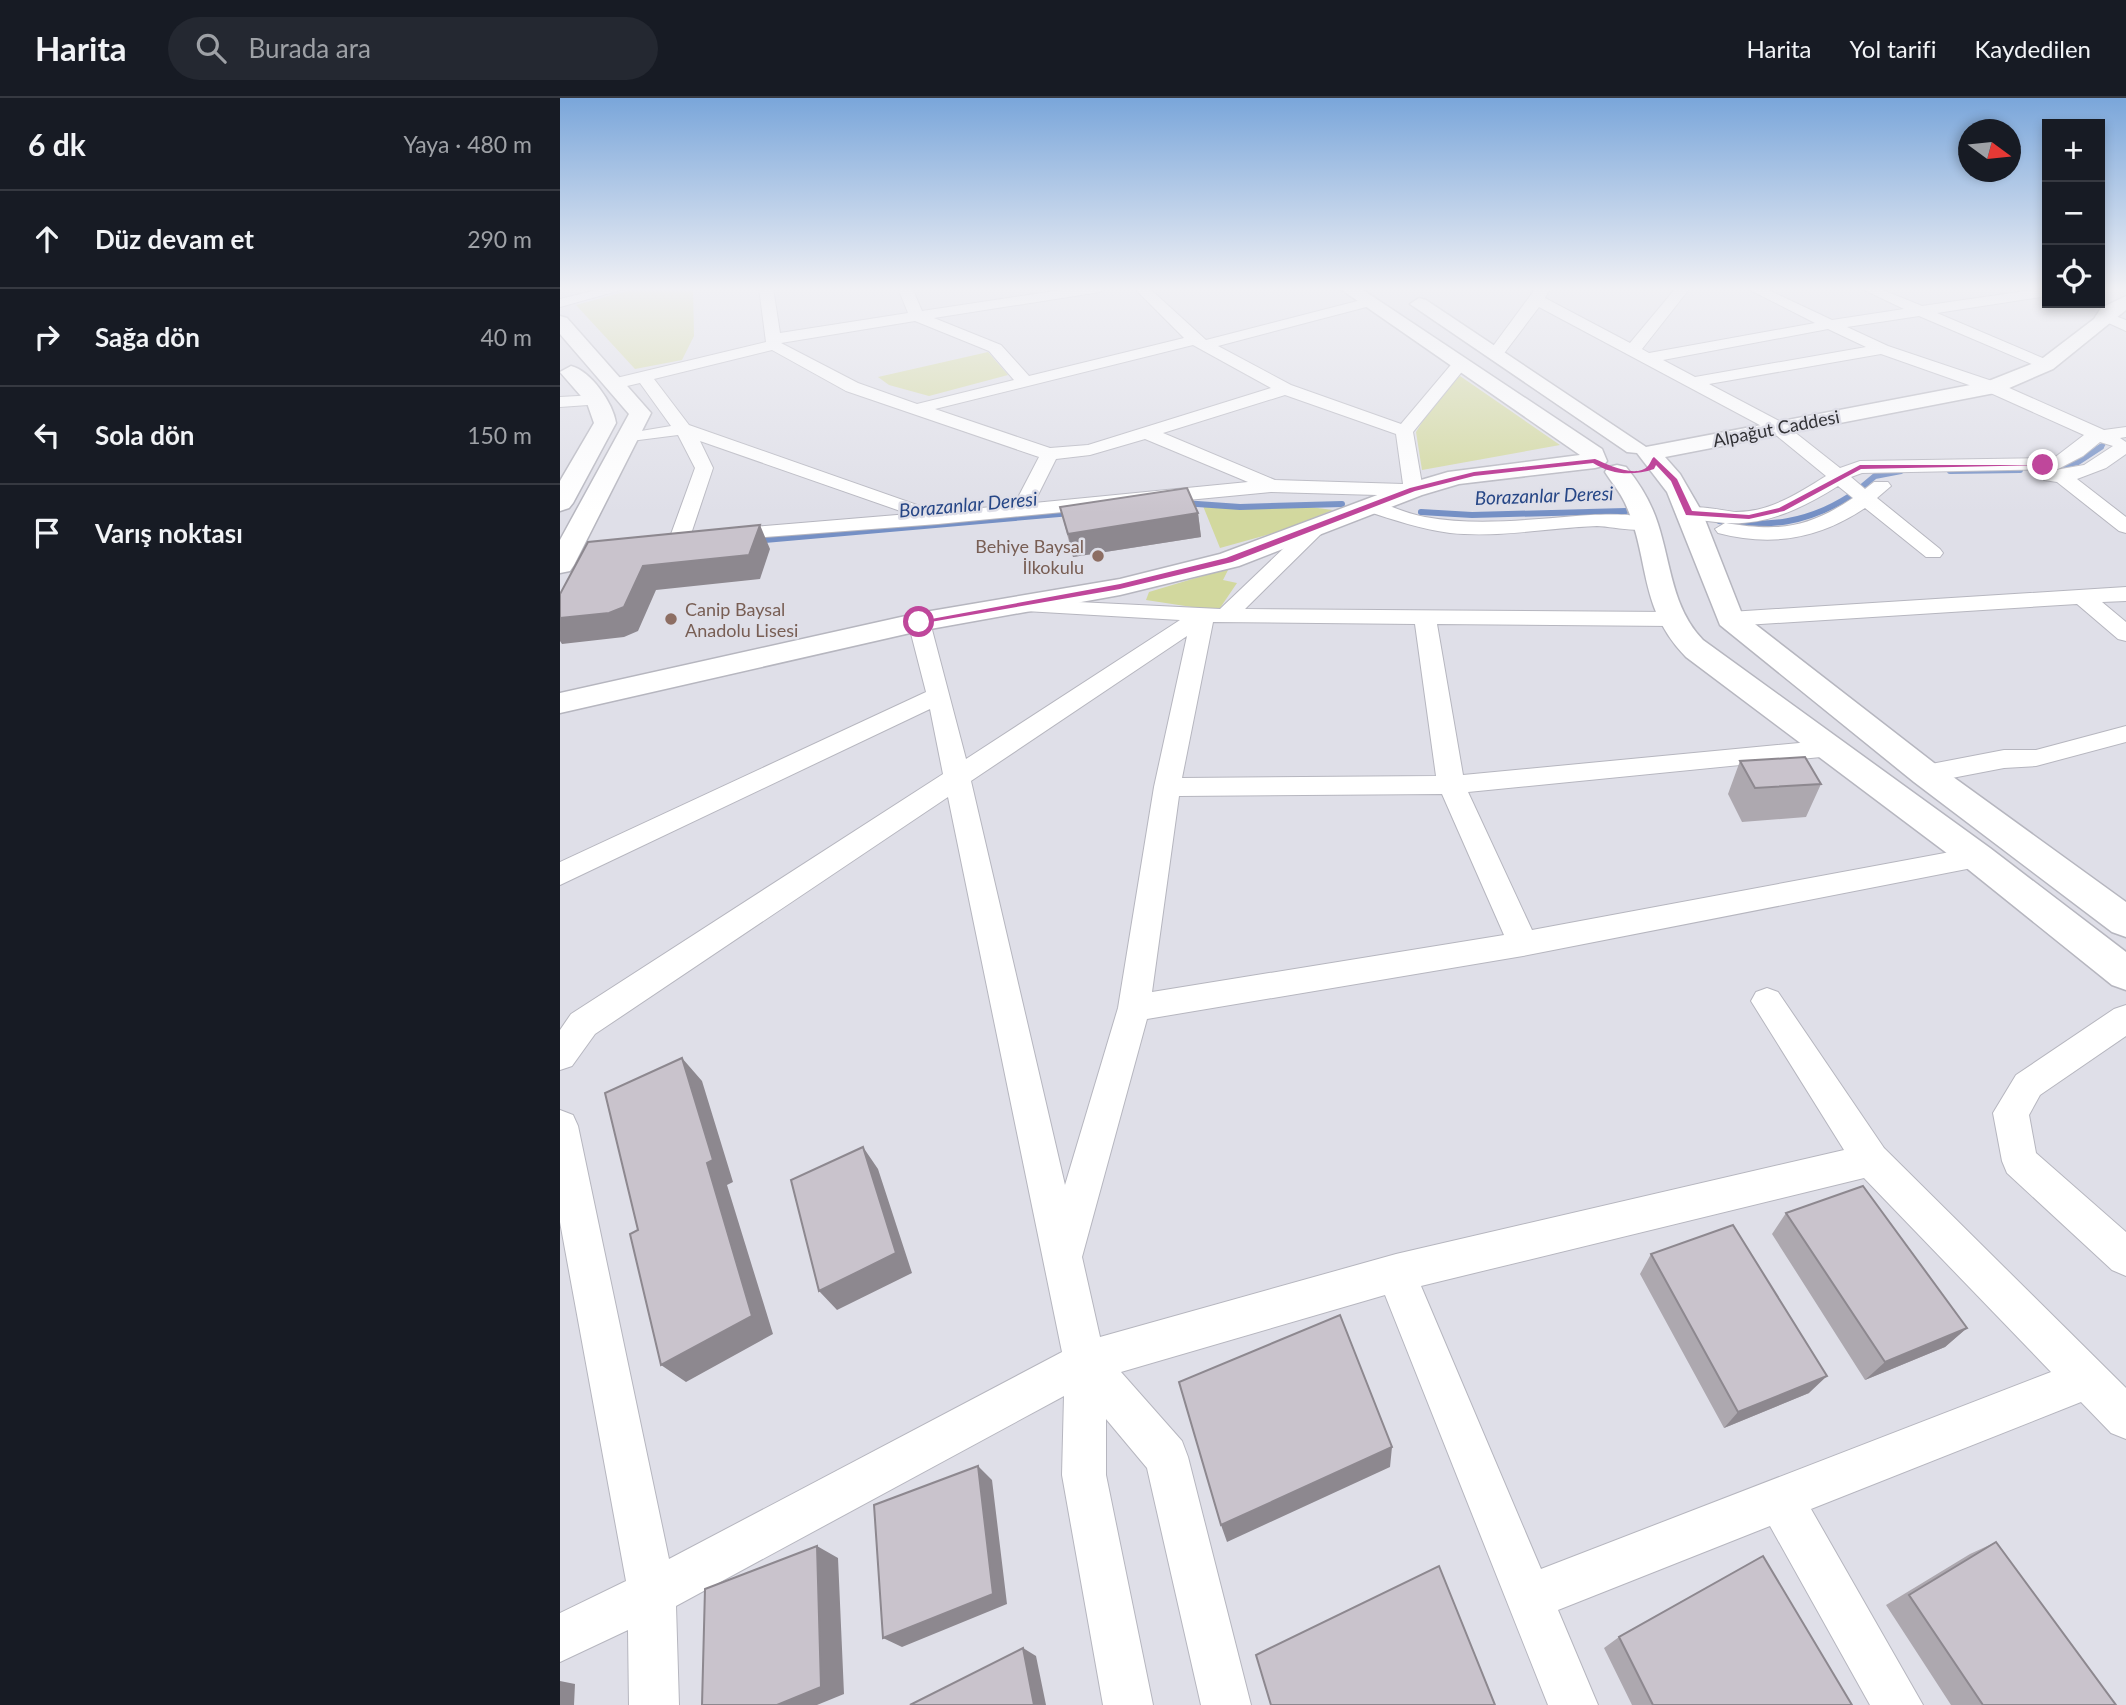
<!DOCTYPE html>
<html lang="tr">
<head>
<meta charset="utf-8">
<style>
	:root { --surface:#171b24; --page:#242831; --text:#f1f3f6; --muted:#9ea1a6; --line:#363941 }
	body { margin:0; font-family:Lato,sans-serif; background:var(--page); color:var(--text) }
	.controls { position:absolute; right:21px; top:21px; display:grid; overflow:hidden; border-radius:0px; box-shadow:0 4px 10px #0003 }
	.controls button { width:63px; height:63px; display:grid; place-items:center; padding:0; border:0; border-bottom:2px solid var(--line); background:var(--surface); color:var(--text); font:35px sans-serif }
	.compass { position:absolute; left:1398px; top:21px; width:63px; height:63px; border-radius:50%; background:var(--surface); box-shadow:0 4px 10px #0003; rotate:105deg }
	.stop { position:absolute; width:21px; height:21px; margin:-16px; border:5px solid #bf479b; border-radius:50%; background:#fff }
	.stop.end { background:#bf479b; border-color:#fff; box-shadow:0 2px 7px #0008 }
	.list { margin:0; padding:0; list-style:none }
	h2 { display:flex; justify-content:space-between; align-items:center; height:91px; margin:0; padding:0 28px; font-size:30px }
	h2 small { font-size:23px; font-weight:400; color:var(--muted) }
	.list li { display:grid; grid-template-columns:46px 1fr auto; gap:21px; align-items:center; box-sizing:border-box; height:98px; padding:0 28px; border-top:2px solid var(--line) }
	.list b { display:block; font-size:26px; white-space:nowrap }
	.list em { font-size:23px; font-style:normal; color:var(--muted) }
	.icon { flex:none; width:38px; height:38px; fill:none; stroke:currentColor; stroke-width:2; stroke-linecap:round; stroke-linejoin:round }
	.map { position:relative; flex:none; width:1566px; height:1607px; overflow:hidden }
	header { display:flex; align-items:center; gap:42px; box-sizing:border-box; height:98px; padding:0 35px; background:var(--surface); border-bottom:2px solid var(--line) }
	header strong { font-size:33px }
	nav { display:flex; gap:38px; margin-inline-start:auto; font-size:24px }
	.search { width:490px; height:63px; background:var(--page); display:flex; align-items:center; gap:18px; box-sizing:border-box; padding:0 24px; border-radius:38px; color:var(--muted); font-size:26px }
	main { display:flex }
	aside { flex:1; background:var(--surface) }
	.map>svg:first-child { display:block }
	.green { fill:#d2d89e }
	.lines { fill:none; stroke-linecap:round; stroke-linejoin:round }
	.stream-far1 { stroke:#7590c5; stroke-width:4.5 }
	.stream { stroke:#7590c5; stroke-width:6 }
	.minor-casing { stroke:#b6b6bf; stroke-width:2 }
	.major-casing { stroke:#b6b6bf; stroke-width:3 }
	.minor { fill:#fff; fill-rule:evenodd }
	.major { fill:#fff; fill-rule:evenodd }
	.wall { fill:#ada8af }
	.shaded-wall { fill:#8d888f }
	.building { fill:#c9c3cc; stroke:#8d888f; stroke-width:2 }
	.route { fill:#bf479b }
	.education-dot { fill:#8d6e63; stroke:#dfdfe8; stroke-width:2.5 }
	.labels { text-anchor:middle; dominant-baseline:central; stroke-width:5; stroke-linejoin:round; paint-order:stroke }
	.far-street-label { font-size:18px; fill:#323236; stroke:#dfdfe8 }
	.far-education-label { font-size:18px; fill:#785e54; stroke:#dfdfe8; text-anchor:end }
	.far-water-label { font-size:19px; font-style:italic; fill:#264686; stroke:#dfdfe8 }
</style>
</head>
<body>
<header>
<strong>Harita</strong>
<div class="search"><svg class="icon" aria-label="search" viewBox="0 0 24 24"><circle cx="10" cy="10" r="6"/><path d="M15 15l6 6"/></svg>Burada ara</div>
<nav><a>Harita</a><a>Yol tarifi</a><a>Kaydedilen</a></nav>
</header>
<main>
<aside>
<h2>6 dk<small>Yaya · 480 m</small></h2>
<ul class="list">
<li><svg class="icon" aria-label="ahead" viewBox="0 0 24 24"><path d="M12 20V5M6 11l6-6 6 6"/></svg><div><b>Düz devam et</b></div><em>290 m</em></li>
<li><svg class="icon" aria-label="right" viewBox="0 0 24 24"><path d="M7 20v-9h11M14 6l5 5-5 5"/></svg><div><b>Sağa dön</b></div><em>40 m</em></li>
<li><svg class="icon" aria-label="left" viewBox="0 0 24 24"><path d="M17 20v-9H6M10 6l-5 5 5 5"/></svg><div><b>Sola dön</b></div><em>150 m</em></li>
<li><svg class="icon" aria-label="arrive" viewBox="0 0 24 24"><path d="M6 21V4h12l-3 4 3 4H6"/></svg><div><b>Varış noktası</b></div></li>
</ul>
</aside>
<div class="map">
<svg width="1566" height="1607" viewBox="0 0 1566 1607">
	<rect width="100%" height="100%" fill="#dfdfe8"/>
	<path class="green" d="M78,190H133L134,238L122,262L75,271L16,207Z
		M428,254L448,277L369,298L329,287L318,279Z
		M900,278L1000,347L862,372L856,334L878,298Z
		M643,408H742L773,412L721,433L660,450Z
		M669,470L663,482L677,485L658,513L586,502L589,494Z"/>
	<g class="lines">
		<path class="stream-far1" d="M1538,350L1543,347"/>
		<path class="stream" d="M1488,371L1518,364L1541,349
			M1390,373L1460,372
			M1303,388L1315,378L1341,373
			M623,405L680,409L782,406
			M861,414L912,417L1066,413
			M1159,423C1208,430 1248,425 1290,398
			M194,443L511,415"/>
		<g class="minor-casing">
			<path id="minor" d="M45,190H68L0,209V201Z
				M199,190H213L220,235L348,215L338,190H352L362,213L515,190H547L540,194L374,220L441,247L469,278L624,240L574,190H589L646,242L809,200L816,204L814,207L658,248L731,287L841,326L895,262H907L909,265L853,334L863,392L853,398L711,394L378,426L164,442L157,440L154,436L157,432L349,416L140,343L153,370L130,439L127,443H113L110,439L135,370L118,337L63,344L60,340L63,336L111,328L80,285L54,291L46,286L48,282L206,244ZM355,223L429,253L454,282L357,306L298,285L221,245ZM633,247L711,290L528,347L490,350L375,311ZM212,252L286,293L479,359L454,407L377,414L129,327L94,281ZM725,297L836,336L843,386L715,382L603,335ZM585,341L688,384L474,405L496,361L530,357Z
				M976,190H990L985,200L1070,245L1116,190H1130L1082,251L1089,255L1255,225L1186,190H1204L1272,222L1344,211L1300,190H1318L1362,208L1487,190V198L1377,215L1492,264L1494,267L1486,272L1359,218L1287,229L1328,248L1438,285L1544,332L1566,329V339L1560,340L1566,344V356L1546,370L1517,381L1566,419V435L1559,433L1497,384L1484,382L1482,378L1484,374L1524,367L1553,348L1540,344L1523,358L1498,371L1302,375L1291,379L1305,391L1314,384H1328L1331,388L1317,400L1380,451L1383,455L1380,459H1366L1305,410C1259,441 1212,449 1158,435L1155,431L1165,425L1129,421L1119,415C1128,403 1162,413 1176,414C1210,414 1239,395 1266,378L1211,333L979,209L942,258H930L928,255ZM1268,231L1306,249L1135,279L1103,262ZM1321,256L1426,293L1524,337L1494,360L1300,363L1280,370L1223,325L1149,286ZM1278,388L1293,400C1248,430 1219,434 1166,425C1208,427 1243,410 1278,388Z
				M1547,215L1566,222V233L1542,222V216Z
				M36,297L44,302L42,306L0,309V299Z
				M813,403C830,407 847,416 865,419C915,428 965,422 1016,418C1031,417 1085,413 1094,425C1084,438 1052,428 1037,428C988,430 939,440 890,435C861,431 834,422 806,413L803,409Z
				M754,426L764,432L761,436L685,511L1111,514L1122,521L1111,528L877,526L903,677L1271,642L1280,644L1284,650L1280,656L1271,658L908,694L972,832L1417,749L1427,752L1431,759L1427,766L1417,769L963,858L587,921L522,1159L540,1239L836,1156L1284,1052L1191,903L1196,894L1207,890L1218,894L1324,1050L1566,1290V1341L1551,1335L1521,1304L1251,1411L1363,1607H1310L1210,1428L998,1512L1038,1607H988L825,1197L561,1274L622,1343L628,1359L691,1607H641L587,1370L546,1321V1377L593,1607H543L502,1377L504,1298L116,1508L119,1607H69L68,1532L0,1564V1515L66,1483L0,1124V1012L13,1017L18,1028L109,1461L502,1254L388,699L35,936L12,968L0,972V932L11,916L383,676L370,611L0,787V764L366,594L348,524L351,519L359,517L370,524L406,661L620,522L465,513L454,506L457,501L660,511L747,428ZM653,524L855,526L876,678L622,680ZM627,538L594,689L558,910L505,1087L411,683ZM882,696L944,837L592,894L619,698ZM1304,1080L1491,1274L981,1471L861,1188Z
				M1566,489V503L1542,504L1566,524V543L1558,541L1517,506L1170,528L1159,521L1170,514Z
				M1566,628V644L1476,668L1444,670L1366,685L1357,682L1353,676L1357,670L1366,667L1444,652H1476Z
				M1566,907V938L1480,997L1469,1017L1476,1055L1566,1134V1178L1552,1172L1447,1075L1442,1063L1433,1015L1456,977L1554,911Z"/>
		</g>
		<g class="major-casing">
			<path id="major" d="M779,190H800L1042,351L1047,363L1043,368L1035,370L899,386L862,397L679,468L560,497L359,533L0,615V595L359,515L560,481L660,456L844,387L888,374L1020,357Z
				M1566,198V212L1493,271L1440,294L1105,359L1120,376L1142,414L1182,516L1378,668L1566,804V839L1552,834L1354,684L1160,527L1107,394L1077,355L1067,354L850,206L859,200L866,202L1086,349L1426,284L1479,263L1534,221L1541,210Z
				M0,218L7,220L91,315L14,467L10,473L0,475V442L69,316L0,236Z
				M11,268C31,273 53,305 56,325L13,405L9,410L0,413V383L34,325L27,305L0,274Z
				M1057,367L1066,369C1080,386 1091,404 1098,426C1111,466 1112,510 1143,542L1430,750L1566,854V892L1552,887L1404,768L1126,559C1077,508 1091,462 1065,405C1060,394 1052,385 1045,374L1048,369Z"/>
		</g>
		<use href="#minor" class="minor"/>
		<use href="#major" class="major"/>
	</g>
	<path class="wall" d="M500,409L638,415L641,439L513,459Z
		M1180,663L1261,686L1246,719L1182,724L1168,696Z
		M1226,1115L1407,1230L1385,1249L1305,1282L1212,1136Z
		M1091,1156L1249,1295L1164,1330L1080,1176Z
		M1436,1444L1556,1607H1391L1326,1507L1410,1456Z
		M1059,1539L1292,1607H1072L1044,1550Z"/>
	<path class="shaded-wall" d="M638,415L641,439L513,459L508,436Z
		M200,427L210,451L200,481L96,492L78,533L64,539L2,546L0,543V520L83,468Z
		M122,960L142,983L173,1084L167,1087L213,1236L126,1284L101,1267Z
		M303,1049L318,1071L352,1175L277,1212L259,1193Z
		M1407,1230L1385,1249L1305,1282L1325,1264Z
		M1267,1278L1249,1295L1164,1330L1178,1314Z
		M832,1349L830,1369L667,1444L661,1427Z
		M418,1368L432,1382L447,1506L342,1549L323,1540Z
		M257,1448L278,1460L284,1596L257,1607H217Z
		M463,1550L476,1558L486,1607H474Z
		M0,1583L15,1586L14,1607H0Z"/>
	<path class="building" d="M627,390L638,415L508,436L500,409Z
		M200,427L189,457L83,468L64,509L49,515L0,520V496L28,444Z
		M1245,659L1261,686L1195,690L1180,663Z
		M122,960L153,1062L147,1065L192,1218L101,1267L70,1136L78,1132L45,995Z
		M303,1049L336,1155L259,1193L231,1082Z
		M1303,1088L1407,1230L1325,1264L1226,1115Z
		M1173,1127L1267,1278L1178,1314L1091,1156Z
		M780,1217L832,1349L661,1427L619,1284Z
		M418,1368L433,1496L323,1540L314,1407Z
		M1436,1444L1556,1607H1423L1349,1497Z
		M257,1448L261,1589L217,1607H142L145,1491Z
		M1203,1458L1292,1607H1093L1059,1539Z
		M879,1468L935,1607H711L696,1557Z
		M463,1550L474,1607H350Z"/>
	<linearGradient id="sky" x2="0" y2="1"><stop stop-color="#7aa6da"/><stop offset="0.46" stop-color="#f1f1f5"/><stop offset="1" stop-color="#f1f1f5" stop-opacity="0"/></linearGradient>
	<rect width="1566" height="415" fill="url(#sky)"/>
	<path class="route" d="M1094,359L1117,381L1132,413L1189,417L1219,410L1300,367H1487L1301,371L1224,413L1189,421L1126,417L1111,383L1096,367L1094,371C1073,378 1052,377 1033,365L914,378L855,393L672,464L560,491L359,526L355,524L560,486L666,460L850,390L914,374L1035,361C1047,366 1076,381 1088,368C1091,365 1091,361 1094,359Z"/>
	<g class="education-dot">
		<circle cx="538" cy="458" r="7"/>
		<circle cx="111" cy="521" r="7"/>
	</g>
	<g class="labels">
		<g class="far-street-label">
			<text transform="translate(1216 330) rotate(-11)">Alpağut Caddesi</text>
		</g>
		<g class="far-education-label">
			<text x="524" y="448">Behiye Baysal<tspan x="524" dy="21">İlkokulu</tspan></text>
			<text x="125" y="511" text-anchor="start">Canip Baysal<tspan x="125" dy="21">Anadolu Lisesi</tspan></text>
		</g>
		<g class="far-water-label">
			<text transform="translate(984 397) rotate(-2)">Borazanlar Deresi</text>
			<text transform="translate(408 406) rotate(-5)">Borazanlar Deresi</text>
		</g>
	</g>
</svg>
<div class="controls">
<button>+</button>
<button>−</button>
<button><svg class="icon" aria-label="locate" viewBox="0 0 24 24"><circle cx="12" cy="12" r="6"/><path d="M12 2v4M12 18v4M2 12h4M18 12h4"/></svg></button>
</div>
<svg class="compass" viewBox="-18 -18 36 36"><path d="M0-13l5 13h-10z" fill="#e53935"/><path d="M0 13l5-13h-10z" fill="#9ea1a6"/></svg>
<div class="stop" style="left:359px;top:524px"></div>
<div class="stop end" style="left:1483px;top:367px"></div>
</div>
</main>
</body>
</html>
